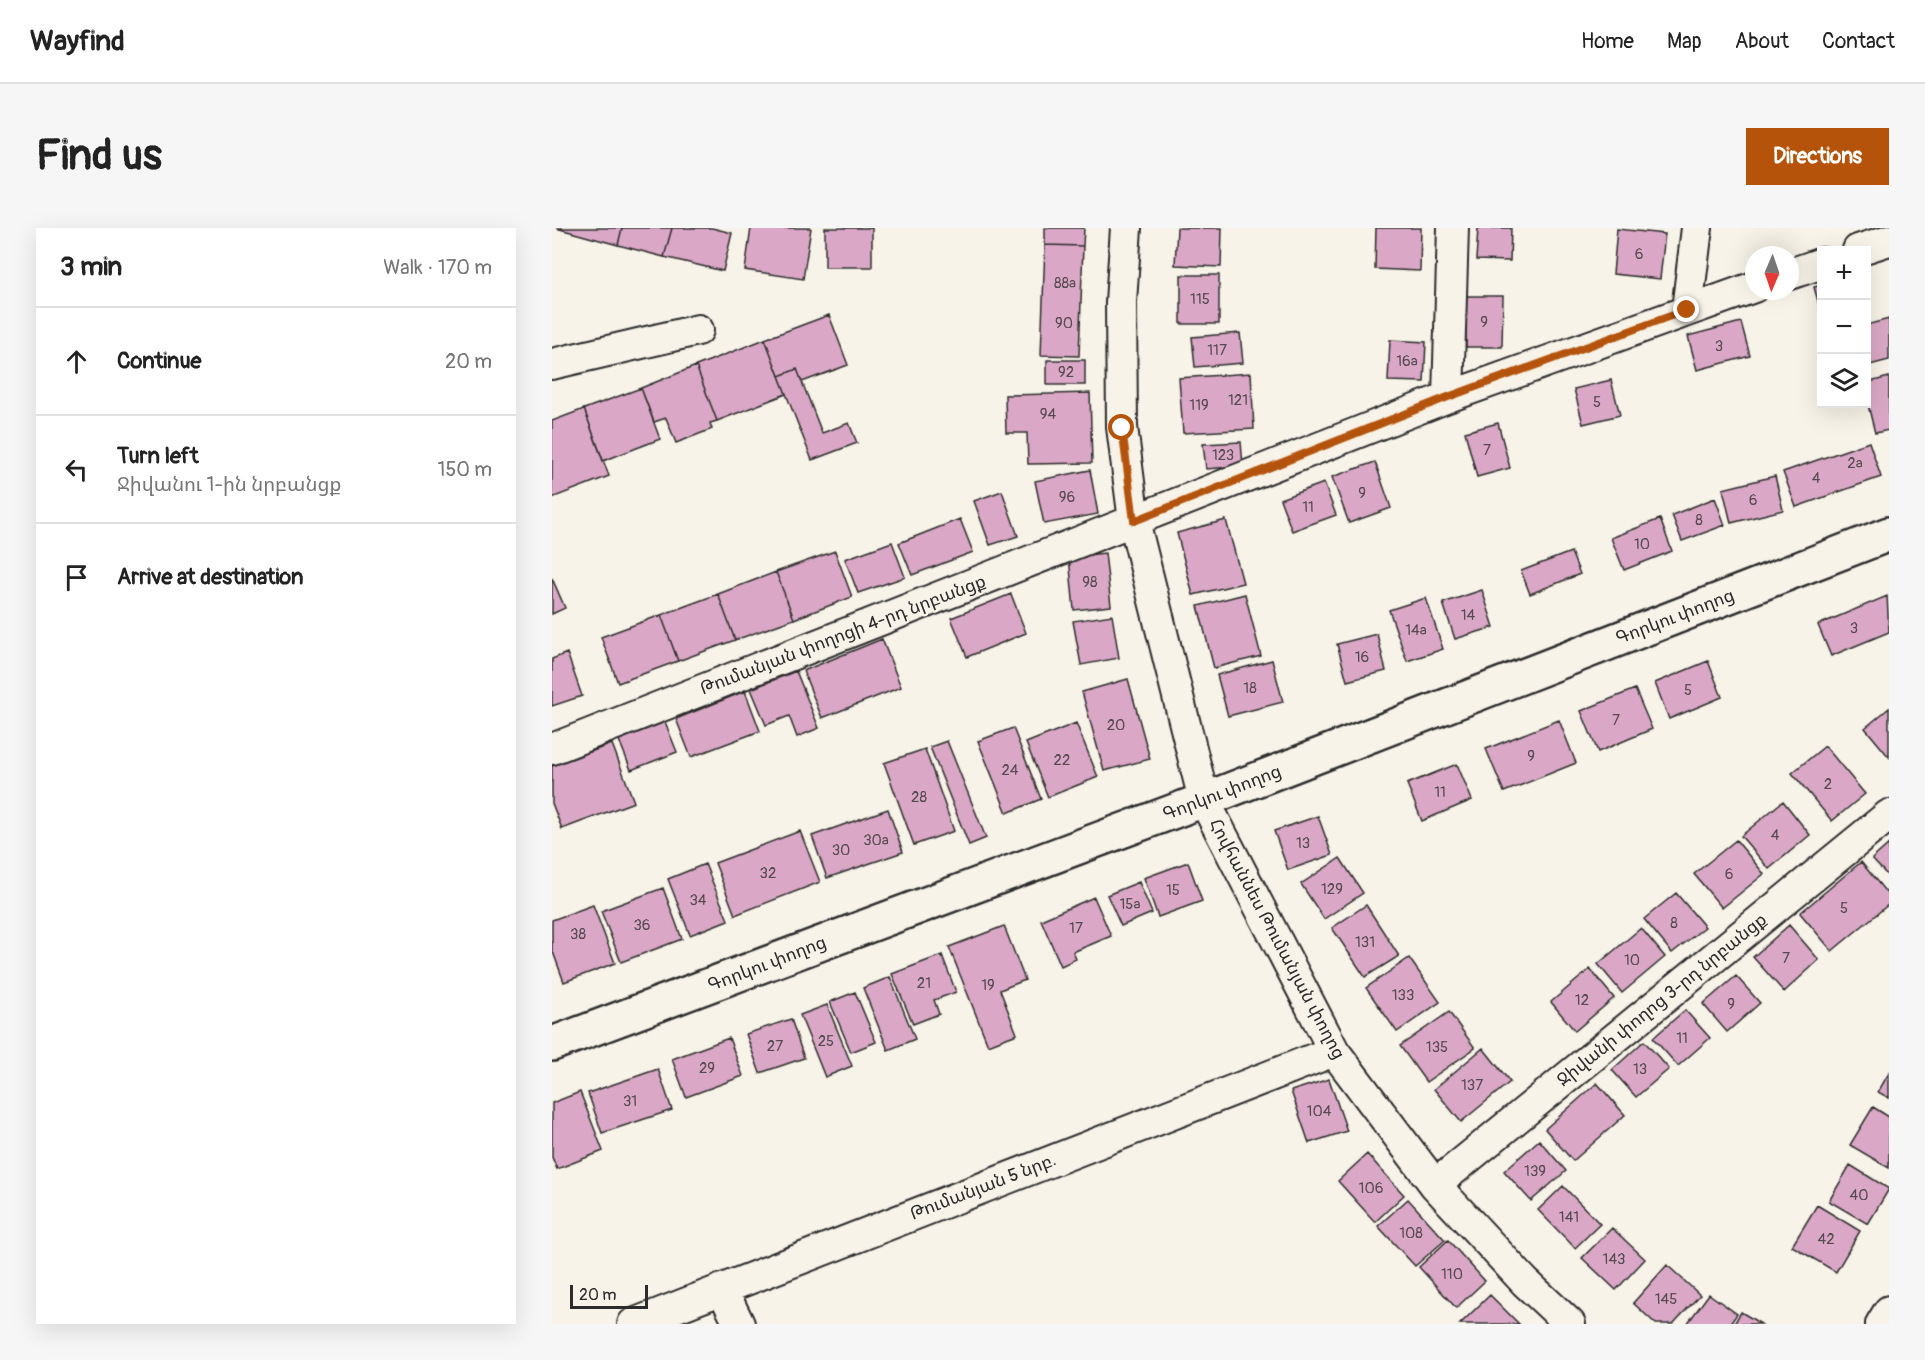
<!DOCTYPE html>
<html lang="en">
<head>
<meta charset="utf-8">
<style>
	:root { --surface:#fff; --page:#f6f6f6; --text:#222; --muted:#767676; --line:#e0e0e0; --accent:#b45309 }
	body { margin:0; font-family:Pangolin,"Noto Sans Armenian",sans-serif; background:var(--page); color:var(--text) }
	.controls { position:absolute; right:18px; top:18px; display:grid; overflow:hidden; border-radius:0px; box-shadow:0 6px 24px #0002 }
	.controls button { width:54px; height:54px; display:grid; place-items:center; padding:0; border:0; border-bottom:2px solid var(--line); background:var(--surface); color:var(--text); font:30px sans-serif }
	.compass { position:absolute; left:1193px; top:18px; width:54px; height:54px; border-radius:50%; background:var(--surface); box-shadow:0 6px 24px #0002; rotate:182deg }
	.scale { position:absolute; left:18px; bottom:15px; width:78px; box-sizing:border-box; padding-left:6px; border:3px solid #2b2b2b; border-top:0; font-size:16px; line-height:21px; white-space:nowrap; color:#2b2b2b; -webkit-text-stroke:4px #f7f3e8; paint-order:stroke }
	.stop { position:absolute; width:18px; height:18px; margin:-14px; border:4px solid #b45309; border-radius:50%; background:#fff }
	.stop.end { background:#b45309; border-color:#fff; box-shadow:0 2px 6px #0008 }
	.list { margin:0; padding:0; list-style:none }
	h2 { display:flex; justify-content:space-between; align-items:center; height:78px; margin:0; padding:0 24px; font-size:26px }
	h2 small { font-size:20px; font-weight:400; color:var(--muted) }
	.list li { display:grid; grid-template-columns:39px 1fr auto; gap:18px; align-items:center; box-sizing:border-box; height:108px; padding:0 24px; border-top:2px solid var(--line) }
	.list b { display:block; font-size:22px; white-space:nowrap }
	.list p { margin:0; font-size:20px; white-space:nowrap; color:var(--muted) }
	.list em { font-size:20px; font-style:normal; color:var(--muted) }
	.icon { flex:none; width:33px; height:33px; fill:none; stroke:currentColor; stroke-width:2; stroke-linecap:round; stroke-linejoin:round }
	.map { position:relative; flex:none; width:1337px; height:1096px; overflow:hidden; border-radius:0px }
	header { display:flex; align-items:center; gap:36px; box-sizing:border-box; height:84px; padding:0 30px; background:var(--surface); border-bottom:2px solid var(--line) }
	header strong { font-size:28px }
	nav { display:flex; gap:33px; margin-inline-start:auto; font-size:21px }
	.intro { display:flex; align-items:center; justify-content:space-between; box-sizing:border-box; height:144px; padding:0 36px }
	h1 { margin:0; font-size:42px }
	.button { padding:15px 27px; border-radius:0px; background:var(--accent); color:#fff; font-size:21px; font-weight:700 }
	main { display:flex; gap:36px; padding:0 36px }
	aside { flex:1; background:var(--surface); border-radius:0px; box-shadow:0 6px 24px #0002 }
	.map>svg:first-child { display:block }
	.building { fill:#daa8c6; stroke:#2b2b2b; stroke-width:1.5 }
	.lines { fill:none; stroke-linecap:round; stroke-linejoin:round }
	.street-casing { stroke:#2b2b2b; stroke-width:34 }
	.secondary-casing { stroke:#2b2b2b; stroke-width:38 }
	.street { stroke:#f7f3e8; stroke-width:30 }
	.secondary { stroke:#f7f3e8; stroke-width:33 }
	.route { stroke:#b45309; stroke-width:8 }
	.labels { text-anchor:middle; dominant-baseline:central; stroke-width:4.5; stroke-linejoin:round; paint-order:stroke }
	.number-label { font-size:15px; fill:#574a52 }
	.street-label { font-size:18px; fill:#2b2b2b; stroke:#f7f3e8 }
</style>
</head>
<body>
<header>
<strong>Wayfind</strong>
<nav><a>Home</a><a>Map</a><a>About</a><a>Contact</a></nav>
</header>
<div class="intro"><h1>Find us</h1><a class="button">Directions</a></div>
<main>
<aside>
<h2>3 min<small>Walk · 170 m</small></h2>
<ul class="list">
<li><svg class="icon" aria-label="ahead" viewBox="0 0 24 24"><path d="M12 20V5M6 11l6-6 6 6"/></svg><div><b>Continue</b></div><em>20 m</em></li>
<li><svg class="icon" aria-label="left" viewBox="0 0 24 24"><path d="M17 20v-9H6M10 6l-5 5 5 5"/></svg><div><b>Turn left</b><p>Ջիվանու 1-ին նրբանցք</p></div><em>150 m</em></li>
<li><svg class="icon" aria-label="arrive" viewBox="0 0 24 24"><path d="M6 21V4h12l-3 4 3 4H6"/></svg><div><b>Arrive at destination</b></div></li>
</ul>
</aside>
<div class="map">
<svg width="1337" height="1096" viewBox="0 0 1337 1096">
	<rect width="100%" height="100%" fill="#f7f3e8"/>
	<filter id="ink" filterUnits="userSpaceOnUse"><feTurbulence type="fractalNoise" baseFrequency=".0167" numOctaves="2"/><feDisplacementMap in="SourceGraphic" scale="12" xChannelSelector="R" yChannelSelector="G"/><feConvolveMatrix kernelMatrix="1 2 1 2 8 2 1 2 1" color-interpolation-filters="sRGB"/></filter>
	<g filter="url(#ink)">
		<path class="building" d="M4,0H70L66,17Z
			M70,0H120L112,29L66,17Z
			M120,0H160L180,5L171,43L112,29Z
			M199,0H259L251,51L193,42Z
			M273,0H320V39H273Z
			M493,0H532L531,18L493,17Z
			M625,0H670L669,39L623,37Z
			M824,0H869L868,43L823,41Z
			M926,0H959L958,33L924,32Z
			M1065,1L1113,6L1108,51L1061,46Z
			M493,17L531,18L527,128L489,127Z
			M629,47H667V96H629Z
			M1270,57V88L1262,59Z
			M914,68H951L950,119H914Z
			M277,87L296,137L250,154L245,141L227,148L213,111Z
			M1337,91V132L1314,138V97Z
			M1189,94L1198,128L1145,142L1136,108Z
			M688,105L691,135L643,139L640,109Z
			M213,111L234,166L165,193L144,138Z
			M838,112L874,114L872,154L836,153Z
			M495,132H533V157H495Z
			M144,138L165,193L158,195L160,201L124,215L114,190L102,194L89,160Z
			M245,141L270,205L297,195L305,215L260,232L227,148Z
			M699,145L702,201L631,205L627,150Z
			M1337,149V202L1323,205L1314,169V155Z
			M1059,152L1068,187L1031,196L1022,161Z
			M89,160L108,211L51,233L32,181Z
			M538,165L540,235L476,236L475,205H454L453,167Z
			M32,181L57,248L0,270V193Z
			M946,195L958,240L925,249L913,204Z
			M689,214L691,238L654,241L651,216Z
			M1317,214L1329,249L1244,279L1231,244Z
			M823,234L839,280L797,295L780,249Z
			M538,242L546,286L492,296L483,253Z
			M1223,248L1231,282L1179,295L1171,261Z
			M772,255L784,287L740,303L728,271Z
			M450,263L466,308L438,317L422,273Z
			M1163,270L1173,297L1130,313L1120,287Z
			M408,291L421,324L360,347L347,315Z
			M1108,291L1120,323L1072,342L1059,310Z
			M674,292L691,355L641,367L625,305Z
			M340,314L353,349L306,365L293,331Z
			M283,323L300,369L242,391L224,344Z
			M1019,324L1028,346L978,366L969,343Z
			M553,325L559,378L522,382L517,329Z
			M224,344L242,391L183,412L166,366Z
			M0,350L13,380L0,386Z
			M930,362L942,399L903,411L891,375Z
			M166,366L183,412L126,433L109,387Z
			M459,366L474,405L415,429L399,390Z
			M693,366L709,428L662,440L646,378Z
			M1335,368L1337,404L1279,428L1266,397Z
			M874,370L891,421L855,433L837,382Z
			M109,387L126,433L66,455L49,409Z
			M560,387L567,430L529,437L521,393Z
			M825,406L834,443L795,453L785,416Z
			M330,411L349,459L270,490L251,443Z
			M15,425L30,468L0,478V431Z
			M720,432L731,474L676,488L665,447Z
			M1156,433L1170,469L1117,491L1103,455Z
			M244,443L267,500L245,509L237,488L214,497L199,461Z
			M576,451L598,531L552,543L530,464Z
			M1083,461L1100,501L1046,524L1029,483Z
			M193,463L208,503L139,529L124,491Z
			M1337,480V529L1313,500Z
			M1007,492L1024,535L952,564L934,521Z
			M113,494L125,524L79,542L67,512Z
			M524,495L546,549L496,569L474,515Z
			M461,500L489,571L455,585L426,513Z
			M395,513L434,610L417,617L378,519Z
			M60,516L82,574L10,601L0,575V538Z
			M1273,518L1313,566L1280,593L1240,545Z
			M373,521L402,603L362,617L332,535Z
			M905,536L920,572L870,593L855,556Z
			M1231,573L1258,607L1217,641L1189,608Z
			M336,581L351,624L275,650L260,608Z
			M766,588L780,627L736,642L722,603Z
			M248,603L268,654L183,687L163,635Z
			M1184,612L1212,646L1170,680L1142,646Z
			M1337,616V649L1320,631Z
			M788,630L811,665L772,691L749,656Z
			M636,634L650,673L606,689L592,650Z
			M1309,634L1337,668V676L1280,723L1248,685Z
			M153,636L176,692L138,707L116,651Z
			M587,654L600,685L569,698L555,667Z
			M111,660L130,711L69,734L49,683Z
			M1124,665L1153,699L1120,725L1092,691Z
			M542,669L559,708L521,724L524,731L509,738L489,692Z
			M41,677L63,735L12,754L0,721V692Z
			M814,677L847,728L813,749L780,700Z
			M1237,697L1267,732L1232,764L1201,729Z
			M452,698L473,752L448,762L465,806L436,817L397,719Z
			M1089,700L1113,729L1070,765L1046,736Z
			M390,727L404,764L382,772L387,786L361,796L340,746Z
			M857,730L888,774L845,804L814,760Z
			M1038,741L1062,770L1023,803L999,774Z
			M1184,748L1208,775L1175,804L1151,776Z
			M338,749L363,811L336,822L311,760Z
			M303,764L324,814L299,824L278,774Z
			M275,777L300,838L273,849L248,787Z
			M1133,782L1158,810L1126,838L1101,810Z
			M897,784L923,820L874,854L848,818Z
			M239,791L252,830L208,845L194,806Z
			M177,810L191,848L134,869L120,831Z
			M1092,813L1117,841L1084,869L1060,842Z
			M931,820L958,854L909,894L882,861Z
			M106,841L120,882L50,905L36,865Z
			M1337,845V870L1326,864Z
			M777,851L795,903L757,915L739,863Z
			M1045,855L1073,887L1021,933L993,901Z
			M28,864L51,923L5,941L0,929V875Z
			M1321,879L1337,889V940L1298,917Z
			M987,912L1014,943L979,973L952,943Z
			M815,926L852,967L823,994L786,953Z
			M1298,937L1337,961L1316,996L1277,973Z
			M1011,958L1048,996L1023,1020L986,982Z
			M856,971L893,1012L863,1038L826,998Z
			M1265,977L1308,1003L1284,1044L1240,1018Z
			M1060,1000L1093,1031L1064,1062L1030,1030Z
			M896,1012L933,1053L904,1080L867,1039Z
			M1115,1037L1148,1067L1121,1096H1104L1081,1075Z
			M1157,1066L1185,1086L1178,1096H1135Z
			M938,1067L967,1096H908Z
			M1189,1084L1209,1096H1182Z"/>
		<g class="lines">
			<g class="street-casing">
				<path id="street" d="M574,0L569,74L570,199L582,293L652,572L782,823L883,957L973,1054L1018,1096
					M1306,22L1337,12
					M1238,46L1270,35
					M1135,82L1145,0
					M0,136L146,102
					M896,169L901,0
					M0,521L896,169L1202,59
					M883,957L1337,587
					M170,1061L187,1096
					M81,1096L782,823
					M1329,1096L1337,1083"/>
			</g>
			<g class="secondary-casing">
				<path id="secondary" d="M0,816L652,572L1337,306"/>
			</g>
			<use href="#street" class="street"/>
			<use href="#secondary" class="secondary"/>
		</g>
	</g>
	<g class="lines" filter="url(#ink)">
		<path class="route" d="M570,200L582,293L896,169L1135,82"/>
	</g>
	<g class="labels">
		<g class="number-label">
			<text x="1087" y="26">6</text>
			<text x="513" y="55">88а</text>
			<text x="648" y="71">115</text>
			<text x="932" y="94">9</text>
			<text x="512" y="95">90</text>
			<text x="1167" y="118">3</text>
			<text x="665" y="122">117</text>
			<text x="855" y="133">16a</text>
			<text x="514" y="144">92</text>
			<text x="686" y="172">121</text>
			<text x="1045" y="174">5</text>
			<text x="647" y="177">119</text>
			<text x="496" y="186">94</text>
			<text x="935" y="222">7</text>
			<text x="671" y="227">123</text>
			<text x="1303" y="235">2a</text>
			<text x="1264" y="250">4</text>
			<text x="810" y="265">9</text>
			<text x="515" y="269">96</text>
			<text x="1201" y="272">6</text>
			<text x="756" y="279">11</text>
			<text x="1147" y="292">8</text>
			<text x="1090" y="316">10</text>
			<text x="538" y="354">98</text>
			<text x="916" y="387">14</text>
			<text x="1302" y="400">3</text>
			<text x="864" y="402">14a</text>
			<text x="810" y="429">16</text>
			<text x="698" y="460">18</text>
			<text x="1136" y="462">5</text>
			<text x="1064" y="492">7</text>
			<text x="564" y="497">20</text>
			<text x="979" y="528">9</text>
			<text x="510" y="532">22</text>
			<text x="458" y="542">24</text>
			<text x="1276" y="556">2</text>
			<text x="888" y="564">11</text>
			<text x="367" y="569">28</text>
			<text x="1223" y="607">4</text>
			<text x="324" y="612">30a</text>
			<text x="751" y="615">13</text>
			<text x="289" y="622">30</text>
			<text x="216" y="645">32</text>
			<text x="1177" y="646">6</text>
			<text x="780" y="661">129</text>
			<text x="621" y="662">15</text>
			<text x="146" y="672">34</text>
			<text x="578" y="676">15а</text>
			<text x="1292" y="680">5</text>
			<text x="1122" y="695">8</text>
			<text x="90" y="697">36</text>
			<text x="524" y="700">17</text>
			<text x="26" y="706">38</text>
			<text x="813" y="714">131</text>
			<text x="1234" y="730">7</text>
			<text x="1080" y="732">10</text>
			<text x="372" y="755">21</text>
			<text x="436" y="757">19</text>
			<text x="851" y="767">133</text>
			<text x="1030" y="772">12</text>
			<text x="1179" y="776">9</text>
			<text x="1130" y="810">11</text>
			<text x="274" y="813">25</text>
			<text x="223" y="818">27</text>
			<text x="885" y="819">135</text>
			<text x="155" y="840">29</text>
			<text x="1088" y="841">13</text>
			<text x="920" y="857">137</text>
			<text x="78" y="873">31</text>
			<text x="767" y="883">104</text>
			<text x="983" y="943">139</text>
			<text x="819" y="960">106</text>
			<text x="1307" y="967">40</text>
			<text x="1017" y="989">141</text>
			<text x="859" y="1005">108</text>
			<text x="1274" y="1011">42</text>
			<text x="1062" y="1031">143</text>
			<text x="900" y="1046">110</text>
			<text x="1114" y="1071">145</text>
		</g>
		<g class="street-label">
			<text transform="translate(1123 389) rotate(-21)">Գորկու փողոց</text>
			<text transform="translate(291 407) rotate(-21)">Թումանյան փողոցի 4-րդ նրբանցք</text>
			<text transform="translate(670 565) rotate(-21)">Գորկու փողոց</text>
			<text transform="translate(725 711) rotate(62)">Հովհաննես Թումանյան փողոց</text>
			<text transform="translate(215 736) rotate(-21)">Գորկու փողոց</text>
			<text transform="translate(1110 772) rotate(-39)">Ջիվանի փողոց 3-րդ նրբանցք</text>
			<text transform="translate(431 959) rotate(-21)">Թումանյան 5 նրբ.</text>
		</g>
	</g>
</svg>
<div class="controls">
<button>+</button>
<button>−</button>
<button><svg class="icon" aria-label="layers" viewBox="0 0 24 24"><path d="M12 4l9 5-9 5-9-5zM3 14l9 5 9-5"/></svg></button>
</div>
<svg class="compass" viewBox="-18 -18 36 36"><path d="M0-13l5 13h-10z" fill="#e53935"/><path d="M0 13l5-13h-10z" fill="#767676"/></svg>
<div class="scale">20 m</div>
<div class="stop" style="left:570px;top:200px"></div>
<div class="stop end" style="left:1135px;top:82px"></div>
</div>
</main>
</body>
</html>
